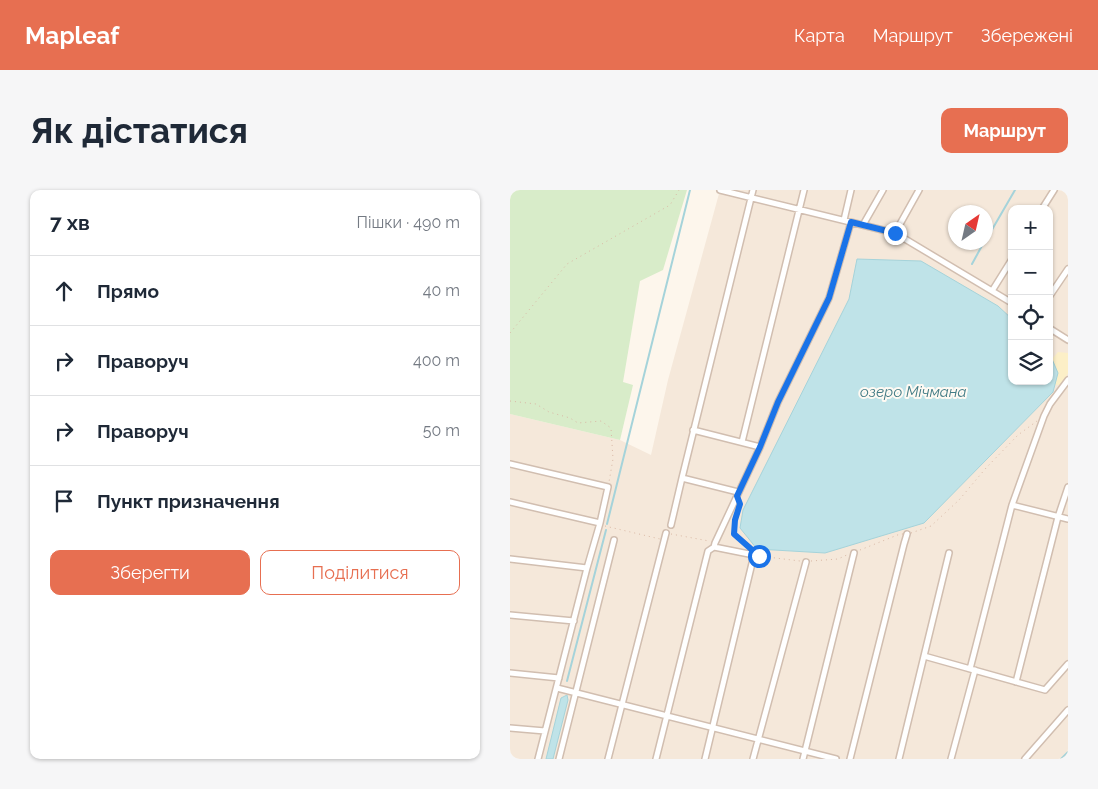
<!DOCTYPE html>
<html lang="uk">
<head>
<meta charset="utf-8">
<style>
	:root { --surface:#fff; --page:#f6f6f7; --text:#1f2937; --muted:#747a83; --line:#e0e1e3; --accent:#e76f51 }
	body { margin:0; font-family:Raleway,sans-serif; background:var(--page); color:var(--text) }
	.controls { position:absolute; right:15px; top:15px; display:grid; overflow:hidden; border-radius:10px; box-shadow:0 1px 4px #0004 }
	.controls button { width:45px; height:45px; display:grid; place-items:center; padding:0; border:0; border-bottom:1px solid var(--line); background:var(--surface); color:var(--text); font:25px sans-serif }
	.compass { position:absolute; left:438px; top:15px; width:45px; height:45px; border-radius:50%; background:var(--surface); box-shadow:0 1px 4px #0004; rotate:34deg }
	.stop { position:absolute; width:15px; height:15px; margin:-11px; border:4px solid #1a73e8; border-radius:50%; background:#fff }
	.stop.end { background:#1a73e8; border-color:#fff; box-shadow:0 1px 5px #0008 }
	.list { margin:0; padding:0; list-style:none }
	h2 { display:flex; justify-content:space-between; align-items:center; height:65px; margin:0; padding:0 20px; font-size:21px }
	h2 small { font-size:16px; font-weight:400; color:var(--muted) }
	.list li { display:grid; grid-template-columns:32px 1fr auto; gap:15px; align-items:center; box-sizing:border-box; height:70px; padding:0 20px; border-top:1px solid var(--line) }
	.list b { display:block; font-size:19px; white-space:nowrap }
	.list em { font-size:16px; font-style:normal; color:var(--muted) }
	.actions { display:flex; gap:10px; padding:15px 20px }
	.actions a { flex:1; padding:11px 0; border:1px solid var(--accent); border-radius:10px; text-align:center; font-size:18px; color:var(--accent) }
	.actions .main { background:var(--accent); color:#fff }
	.icon { flex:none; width:28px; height:28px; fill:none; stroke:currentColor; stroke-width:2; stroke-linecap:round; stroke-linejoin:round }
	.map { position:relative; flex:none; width:558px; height:569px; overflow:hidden; border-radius:10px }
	header { display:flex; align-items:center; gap:30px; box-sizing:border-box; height:70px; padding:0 25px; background:var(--accent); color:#fff }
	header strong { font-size:24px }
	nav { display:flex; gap:28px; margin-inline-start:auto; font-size:18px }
	.intro { display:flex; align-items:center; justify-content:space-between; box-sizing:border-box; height:120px; padding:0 30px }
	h1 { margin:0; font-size:35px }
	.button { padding:12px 22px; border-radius:10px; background:var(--accent); color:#fff; font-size:18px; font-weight:700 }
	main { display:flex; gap:30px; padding:0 30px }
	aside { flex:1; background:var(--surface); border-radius:10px; box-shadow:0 1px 4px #0004 }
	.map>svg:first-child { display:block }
	.residential { fill:#f5e8da; fill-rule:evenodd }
	.green { fill:#d8ecc9 }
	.sand { fill:#fcefc7 }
	.water { fill:#bfe3e8; stroke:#a5d3da }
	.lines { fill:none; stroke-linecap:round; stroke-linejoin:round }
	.stream { stroke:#a5d3da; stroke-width:2 }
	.minor-casing { stroke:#d1beb0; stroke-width:8 }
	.path { stroke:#d9b8a5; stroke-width:1; stroke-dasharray:1 4; stroke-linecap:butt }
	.minor { stroke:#fff; stroke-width:5 }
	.route { stroke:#1a73e8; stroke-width:6 }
	.labels { text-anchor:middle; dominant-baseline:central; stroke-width:4; stroke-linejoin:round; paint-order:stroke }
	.water-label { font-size:15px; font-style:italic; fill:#437c86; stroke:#fffaf3 }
</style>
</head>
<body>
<header>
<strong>Mapleaf</strong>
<nav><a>Карта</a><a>Маршрут</a><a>Збережені</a></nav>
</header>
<div class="intro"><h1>Як дістатися</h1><a class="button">Маршрут</a></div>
<main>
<aside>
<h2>7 хв<small>Пішки · 490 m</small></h2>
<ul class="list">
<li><svg class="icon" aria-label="ahead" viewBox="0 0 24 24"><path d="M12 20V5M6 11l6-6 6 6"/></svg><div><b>Прямо</b></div><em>40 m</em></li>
<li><svg class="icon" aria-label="right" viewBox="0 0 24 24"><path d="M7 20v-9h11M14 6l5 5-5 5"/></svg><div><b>Праворуч</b></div><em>400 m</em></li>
<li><svg class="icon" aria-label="right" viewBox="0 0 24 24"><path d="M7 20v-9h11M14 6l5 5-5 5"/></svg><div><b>Праворуч</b></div><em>50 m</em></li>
<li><svg class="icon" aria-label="arrive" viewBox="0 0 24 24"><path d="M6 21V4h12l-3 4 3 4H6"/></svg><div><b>Пункт призначення</b></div></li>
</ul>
<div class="actions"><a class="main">Зберегти</a><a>Поділитися</a></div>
</aside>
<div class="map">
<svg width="558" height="569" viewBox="0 0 558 569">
	<rect width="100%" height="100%" fill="#fdf6ec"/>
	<path class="residential" d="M210,0H558V569H0V224L110,250L141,265L158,190ZM502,19H539V191H502ZM446,22H476V52H446Z"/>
	<path class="green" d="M0,0H177L153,80L130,91L113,192L123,195L110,250L0,224Z"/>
	<path class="sand" d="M548,162L558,163V183L552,195H544L548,183L542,169Z"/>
	<path class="water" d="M347,69L411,71L488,116L502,129V191H539V162L548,183L543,202L414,333L315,363L247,359L230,338L233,320L339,109Z
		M57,505L58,510L43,569H36L51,508Z"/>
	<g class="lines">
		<path class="stream" d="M476,50L505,0
			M462,74L474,52
			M97,334L180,0
			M57,491L96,340
			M551,569L558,562"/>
		<g class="minor-casing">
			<path id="minor" d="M210,0L385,43L502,113
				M532,19L544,0
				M334,30L341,0
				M353,35L373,0
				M385,43L409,0
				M482,101L502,69
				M539,107L558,79
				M539,138L558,150
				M183,240L250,257
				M232,252L294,0
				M0,274L98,297L90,333L77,378L28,569
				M172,288L228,302
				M0,312L90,333
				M502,315L558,329
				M161,335L172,288L243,0
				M0,369L77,378
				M0,425L64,431
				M414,466L535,500L558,474
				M460,479L502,315L534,226L540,214L558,190
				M0,483L49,488
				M506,492L548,327L558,297
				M47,498L326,569
				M0,538L35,541
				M49,569L104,350
				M98,569L156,343
				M146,569L198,361L204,357L205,353L250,257L268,212L319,108L341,32
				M195,569L244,365L204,357
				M243,569L296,372
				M293,569L344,363
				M340,569L394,354L397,344
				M389,569L439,363
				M441,569L465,480
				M515,569L558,520"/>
		</g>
		<path class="path" d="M0,143L57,74L160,15L169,0
			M0,211L26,214L39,222L60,228L68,233L91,231L101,238L103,269L99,292
			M230,314L225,330L224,344L239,358
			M95,336L150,349
			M401,343L421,336L449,310L476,278L508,245L527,231
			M161,344L199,351
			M350,360L390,344H393
			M249,366L290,371
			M301,371L328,369L339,364"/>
		<use href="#minor" class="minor"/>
	</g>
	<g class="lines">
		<path class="route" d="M249,366L224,344L225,330L230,314L227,306L250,257L268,212L319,108L341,32L385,43"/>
	</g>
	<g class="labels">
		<g class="water-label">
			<text x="403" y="202">озеро Мічмана</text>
		</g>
	</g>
</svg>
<div class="controls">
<button>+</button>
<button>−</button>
<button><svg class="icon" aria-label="locate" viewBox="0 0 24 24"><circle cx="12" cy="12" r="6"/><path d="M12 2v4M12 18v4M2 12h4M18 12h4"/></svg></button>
<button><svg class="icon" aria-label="layers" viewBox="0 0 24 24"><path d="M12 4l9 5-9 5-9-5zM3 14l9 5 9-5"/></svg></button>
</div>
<svg class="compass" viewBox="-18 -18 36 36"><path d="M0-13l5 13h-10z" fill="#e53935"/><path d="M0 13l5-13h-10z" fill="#747a83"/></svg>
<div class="stop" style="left:249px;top:366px"></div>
<div class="stop end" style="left:385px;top:43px"></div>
</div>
</main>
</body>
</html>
